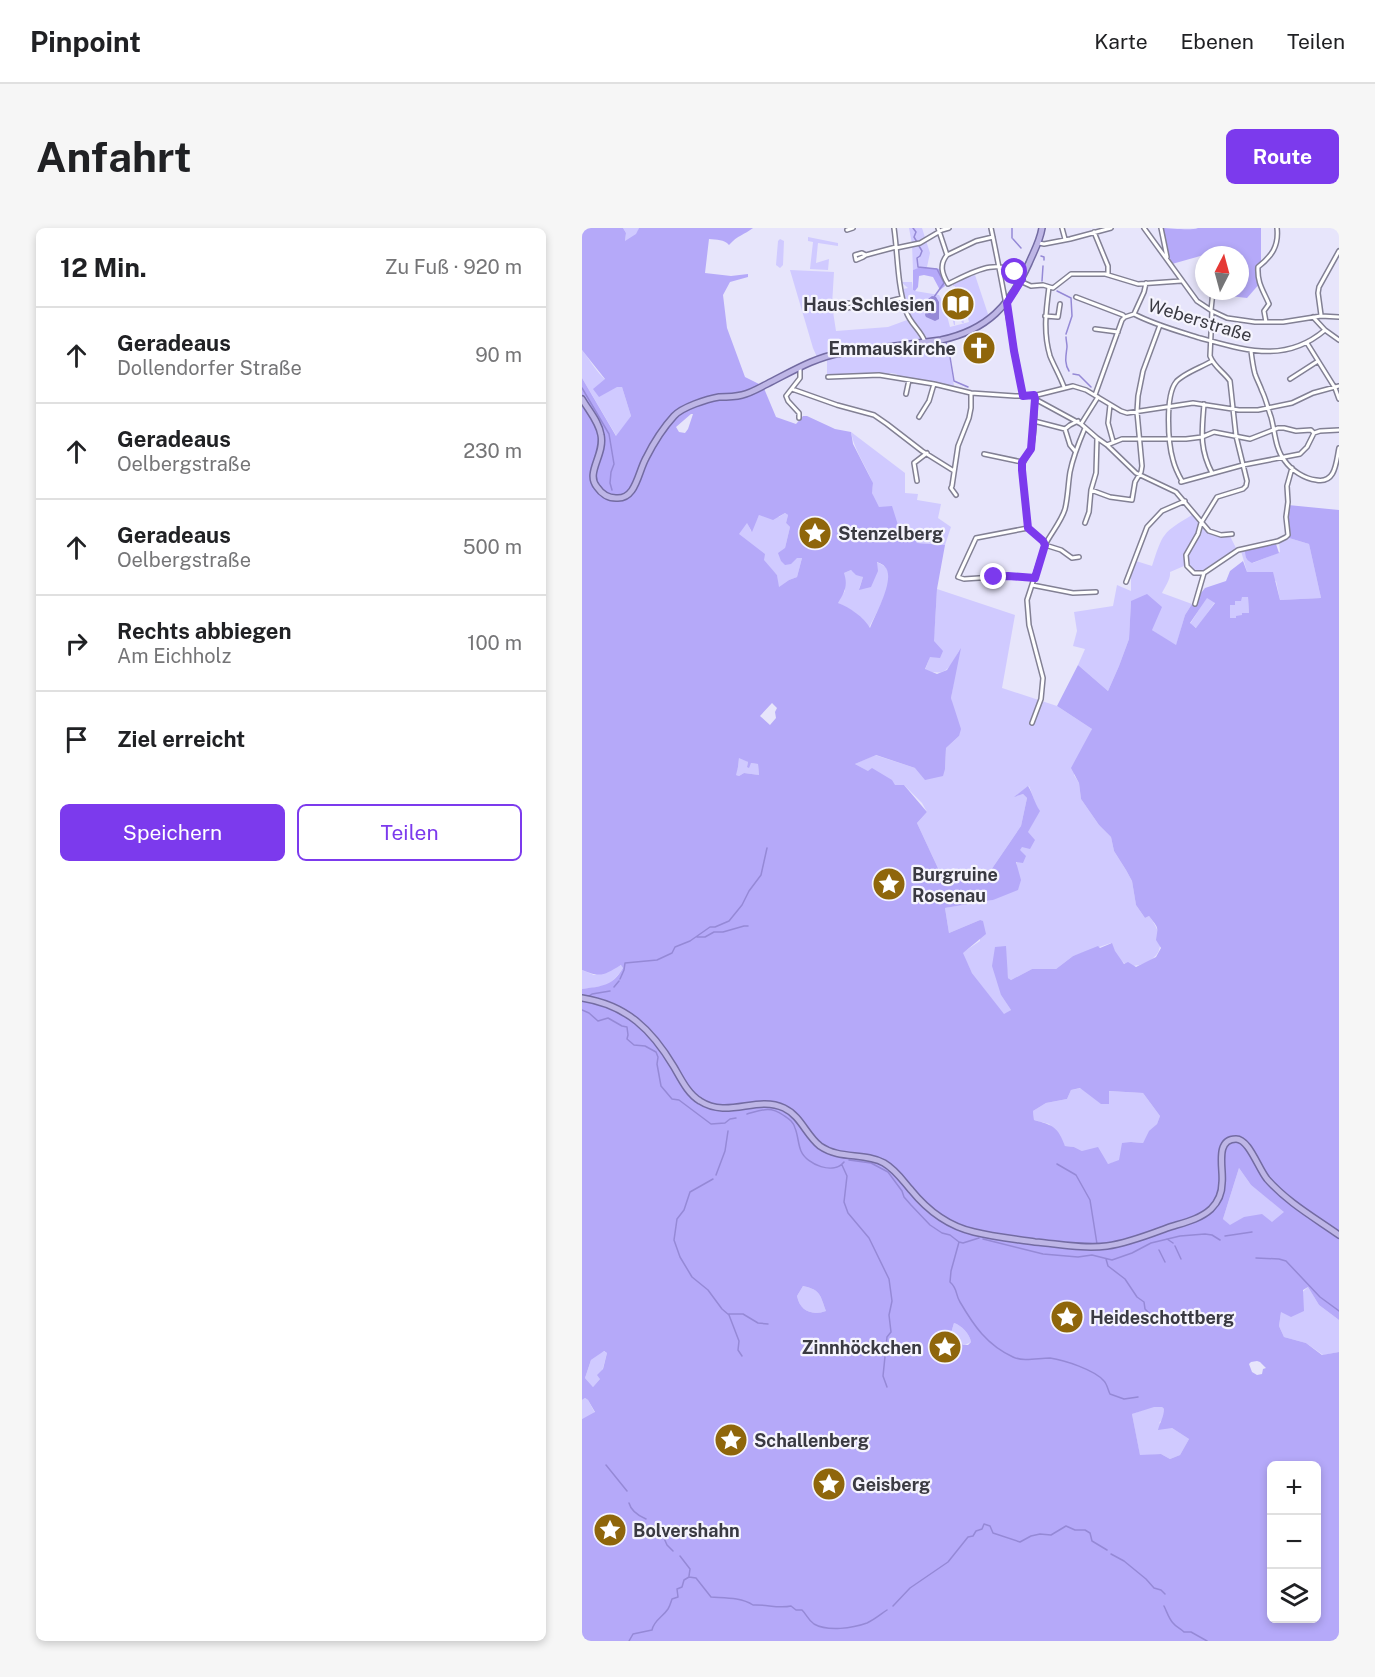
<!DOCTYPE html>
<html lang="de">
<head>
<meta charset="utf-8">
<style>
	:root { --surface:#fff; --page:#f6f6f6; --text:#202124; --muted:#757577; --line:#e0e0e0; --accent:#7c3aed }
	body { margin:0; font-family:"Public Sans",sans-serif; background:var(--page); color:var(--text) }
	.controls { position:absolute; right:18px; bottom:18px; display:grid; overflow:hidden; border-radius:9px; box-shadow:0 3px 9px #0003 }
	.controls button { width:54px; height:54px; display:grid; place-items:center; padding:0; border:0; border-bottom:2px solid var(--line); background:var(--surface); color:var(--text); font:30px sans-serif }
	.compass { position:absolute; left:613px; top:18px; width:54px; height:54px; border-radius:50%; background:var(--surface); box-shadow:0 3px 9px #0003; rotate:6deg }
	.stop { position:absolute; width:18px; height:18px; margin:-14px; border:4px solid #7c3aed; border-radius:50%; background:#fff }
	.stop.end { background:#7c3aed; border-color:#fff; box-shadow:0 2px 6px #0008 }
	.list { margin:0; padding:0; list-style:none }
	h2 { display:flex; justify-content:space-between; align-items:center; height:78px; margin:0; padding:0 24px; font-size:26px }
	h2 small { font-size:20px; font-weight:400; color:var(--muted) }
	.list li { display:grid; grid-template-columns:39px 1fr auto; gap:18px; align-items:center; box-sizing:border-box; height:96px; padding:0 24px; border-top:2px solid var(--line) }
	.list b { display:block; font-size:22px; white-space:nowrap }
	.list p { margin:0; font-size:20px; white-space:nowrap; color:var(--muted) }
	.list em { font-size:20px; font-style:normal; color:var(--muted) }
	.actions { display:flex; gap:12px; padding:18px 24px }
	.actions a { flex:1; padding:14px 0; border:2px solid var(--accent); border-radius:9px; text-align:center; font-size:21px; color:var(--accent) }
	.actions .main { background:var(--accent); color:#fff }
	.icon { flex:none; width:33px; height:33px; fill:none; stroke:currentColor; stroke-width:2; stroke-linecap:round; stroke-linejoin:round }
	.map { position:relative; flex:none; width:757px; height:1413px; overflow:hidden; border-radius:9px }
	header { display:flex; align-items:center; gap:36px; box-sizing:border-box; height:84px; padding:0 30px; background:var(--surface); border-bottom:2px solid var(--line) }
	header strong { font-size:28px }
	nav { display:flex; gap:33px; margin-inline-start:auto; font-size:21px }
	.intro { display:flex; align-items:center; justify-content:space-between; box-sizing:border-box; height:144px; padding:0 36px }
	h1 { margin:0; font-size:42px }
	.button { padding:15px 27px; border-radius:9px; background:var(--accent); color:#fff; font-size:21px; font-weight:700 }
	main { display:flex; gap:36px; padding:0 36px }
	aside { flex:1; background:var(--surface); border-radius:9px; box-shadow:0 3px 9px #0003 }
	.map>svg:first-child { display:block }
	.green { fill:#d0caff }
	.forest { fill:#b5a9f9; fill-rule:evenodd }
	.water { fill:#9589d6 }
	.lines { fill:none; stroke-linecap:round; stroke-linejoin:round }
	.stream { stroke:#9589d6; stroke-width:1.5 }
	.minor-casing { stroke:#828094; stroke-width:6 }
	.major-casing { stroke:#736ba2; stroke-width:8 }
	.minor { stroke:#fff; stroke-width:3 }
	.major { stroke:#beb6e6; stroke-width:5 }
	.route { stroke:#7c3aed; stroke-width:8 }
	.labels { text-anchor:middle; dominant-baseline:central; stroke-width:4.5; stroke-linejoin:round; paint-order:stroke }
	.poi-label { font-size:18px; font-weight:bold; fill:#3a3a42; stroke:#f5f4fd; text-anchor:start }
	.street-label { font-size:18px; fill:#3a3a42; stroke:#f5f4fd }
</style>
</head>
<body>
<header>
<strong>Pinpoint</strong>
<nav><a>Karte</a><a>Ebenen</a><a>Teilen</a></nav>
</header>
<div class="intro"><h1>Anfahrt</h1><a class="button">Route</a></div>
<main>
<aside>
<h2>12 Min.<small>Zu Fuß · 920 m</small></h2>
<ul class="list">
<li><svg class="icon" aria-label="ahead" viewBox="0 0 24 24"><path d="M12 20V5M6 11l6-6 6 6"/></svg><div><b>Geradeaus</b><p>Dollendorfer Straße</p></div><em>90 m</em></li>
<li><svg class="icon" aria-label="ahead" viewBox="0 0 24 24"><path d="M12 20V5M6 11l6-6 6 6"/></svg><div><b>Geradeaus</b><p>Oelbergstraße</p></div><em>230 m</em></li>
<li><svg class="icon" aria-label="ahead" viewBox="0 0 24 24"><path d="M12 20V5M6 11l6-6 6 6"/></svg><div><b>Geradeaus</b><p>Oelbergstraße</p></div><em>500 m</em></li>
<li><svg class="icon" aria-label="right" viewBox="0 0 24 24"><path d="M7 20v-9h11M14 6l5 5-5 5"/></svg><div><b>Rechts abbiegen</b><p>Am Eichholz</p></div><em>100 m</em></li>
<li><svg class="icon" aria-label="arrive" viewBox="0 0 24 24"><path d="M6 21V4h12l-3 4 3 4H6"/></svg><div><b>Ziel erreicht</b></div></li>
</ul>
<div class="actions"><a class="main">Speichern</a><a>Teilen</a></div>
</aside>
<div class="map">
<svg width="757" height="1413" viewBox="0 0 757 1413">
	<rect width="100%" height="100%" fill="#e7e5fb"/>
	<path class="green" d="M41,0H57L53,14L42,25L37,20L44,14L43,13L44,5Z
		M327,0H340L348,25L345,39L331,42L330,16Z
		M226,9L256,15V18L236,15L234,35L247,31L246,42L228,41L231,14L226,13Z
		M198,11L202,13L201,37L198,40L194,37L196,13Z
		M208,42L252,44L250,77L254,103L306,99L325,92L339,110L337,112L253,124L235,129L231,120Z
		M393,47L407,89C389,100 366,114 345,110L329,91L321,61L326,60L319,54H330L331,62L333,63L357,67L362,76L368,99L387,94L386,90H384L380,72H376L373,64V58H371L370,55Z
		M378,77L382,95H380L379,92H375L373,93V97H372L367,79Z
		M358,116V119L367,128L372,158L314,149L315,146L308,145L306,147L245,146V130L260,127Z
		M0,122C10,134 22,159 40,159L49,188L35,209L0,150Z
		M269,204L323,245V265L336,266L335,272L359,276L356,290L369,299L363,317L335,315L329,302C314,296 293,283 290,265C290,259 292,257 289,251C282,235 272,221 269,204Z
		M203,285L206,287L204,295L208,299L203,320L215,330H220L215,349L207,352L196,360L195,347L156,306L165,294L169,303L177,287L197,289Z
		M610,287C622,302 627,312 648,308L655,322C646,328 626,345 616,344C611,343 606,340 602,338L588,344C589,351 583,359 580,365L610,376L603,387L594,418L570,402L549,373L547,411L537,438L526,463L496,437L503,421L491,418L495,403L492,384L531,378L535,357L549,363V347L554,333L570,338C581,305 580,305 610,287Z
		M707,310L727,316L739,370L698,372L694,353L665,344L659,323L663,322C663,329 664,332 671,335L698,324L697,314Z
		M294,334C299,336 304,338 306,343C310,360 294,385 287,400C283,390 266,379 255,375L263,363L262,345L269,342L281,349L277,361Z
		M355,361L433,387L420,460L475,478L510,501L492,547L497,555L499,571L517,597L529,609L532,623L544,642L550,653L554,677L563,690L567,688C574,696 581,712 577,722C574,733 551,743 542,735C536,731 532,722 529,715L491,728L474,741H450L429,752L426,750L424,735L419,767L429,782L422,787L390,745L380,725L398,713V692L367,705L363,680L411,672L435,639C432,626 451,595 457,583C452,575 451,567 447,558L434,568L441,566L445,570L439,598L407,645L386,654L361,651L335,595L345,584L340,575L322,557L313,558L273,536L293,527L333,540L363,541L364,520L377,508L369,470L377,423C367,441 364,449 343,442C354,416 353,389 355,361Z
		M625,369L633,374L615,400L608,396Z
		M659,369H666L667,385L654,390H648V377H653V373Z
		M157,529L166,534L165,539L169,535L176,536L177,547L162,545L157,548L153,547L156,539Z
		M40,737L41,740C28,760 21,758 0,761V742L12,747Z
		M499,860L526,863L561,865L578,888L575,896L568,903L561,915L549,914L537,933L526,936L492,919L483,918L467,896L452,892L451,883L464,875L485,871L489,862Z
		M657,940L669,957L703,984L690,995L663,989L648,998L641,991Z
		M221,1058C239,1062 238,1067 244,1083C230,1088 218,1083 215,1068Z
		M726,1059L737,1077L757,1092V1124L741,1127L724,1115L702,1109L697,1098L699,1084Z
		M372,1095C379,1097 388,1106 389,1114L381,1118L369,1105Z
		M21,1123L25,1125L18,1151L11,1159L3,1150L9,1132Z
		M3,1170L6,1172L13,1185L0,1191V1172Z
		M572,1178L580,1179L582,1181V1190L577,1195L590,1200L607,1211L598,1227L588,1231L579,1226L558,1228L550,1186Z"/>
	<path class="forest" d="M0,0H41L44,5L43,13L54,6L57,0H171C162,7 156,7 147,17C142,11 135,12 127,11L123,45L149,48L166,46V49L148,54L141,67L145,100L163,149L181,158L194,189L214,196L221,188H225L253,201L269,204L271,216L291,255L290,265L297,279L310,278L316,297L329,302L335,315L363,317L355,361L352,413L361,423L358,430L348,429L343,441L355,446L365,442L379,420L369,470L379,501L377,508L364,520L363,541L361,548L343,552L333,540L294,527L273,536L286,543L290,540L310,552L313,557H322L345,584L335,595L361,651L386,654L407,645L439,598L445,570L441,566L432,569L446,558C451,566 452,574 458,583L446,604L453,612L448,621L440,619L438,622L444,628L441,635L434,634L439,652L436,662L411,672L363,680L367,705L398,692L401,693L404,706L381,725L390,745L422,786L429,782L419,767L410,738L413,719L424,718L426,750L429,752L450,741H474L491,728L516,718L518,720L530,715L533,723L542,736L546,734L554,739L574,729L579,720L574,712C576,698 577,701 567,688L563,690L554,677L550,653L544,642L532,623L529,609L517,597L499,571L497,555L489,540L510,501L475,478L496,437L526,463L537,438L547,411L549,373L565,366L580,379L570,402L594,417L603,387L610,376L623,360L644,353L648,343L661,333L665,344H691L698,372L739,370L727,316L707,310L706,277L757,282V1006C735,989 704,971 687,950C679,941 671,919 665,913C658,907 651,908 643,913L638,961L635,970L623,983L617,987L550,1010L521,1016L503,1017L395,1003C367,995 350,983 331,961C324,953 317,943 309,937C292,925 270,930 251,923C235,917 213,890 200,877L141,880L120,873L111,865C97,845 87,821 70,803C52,784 26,771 0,769V761C19,758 30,759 41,740L39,737C22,747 19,750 0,742V150L34,208L49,188L40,159H35L17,169L11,161L23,151L0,122ZM109,186H111L106,201L103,205L97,204L94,199ZM203,285L206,287L204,295L208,299L203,320L196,325L199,333L203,337L209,336L215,330H220L215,349L207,352L197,359L195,347L182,332L183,326L157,306L165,295L170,304L177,287L191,292ZM295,334C298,335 302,337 303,339C314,350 293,387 288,400C282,389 267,379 256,375C263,364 266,357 262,345L269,342L274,347L281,349L277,362L289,359L296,343ZM660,369H666L667,385H660V387L654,388V390H648V377H653V373H659ZM625,370L633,375L614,400L608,395ZM190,475L195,480L193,484L194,490L188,497L178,488ZM157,530L166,534L165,539L167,540L169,535L176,536L177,547L162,545L157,548L154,547L156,539ZM498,860L519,876H527V863L561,865L578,888L575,896L567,903L561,915L549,914L540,915L537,932L526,936L516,919L500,923L492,919L483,918C476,899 471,897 452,892L451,883L464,875L485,871L489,862Z
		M580,0C590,0 608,3 616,0H679V54L665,70L648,68L649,63H658V27H646L643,21L590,36C583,26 584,12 580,0Z
		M339,39L358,41L363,58L358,62L351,49L342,47L337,48L336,59L333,63L331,62V42Z
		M694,316L697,325L670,335C664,332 663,329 663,322Z
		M0,772L27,779L49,790L71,810L90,839L123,878L133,882L147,883L188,878L207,885L214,892L232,916L243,924L258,929L278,930L299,935L314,947L346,983L357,991L385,1005L521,1020L619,990L636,977C637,965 638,921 647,915C648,914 655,913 656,913L665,919L683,951L757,1009V1092L737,1077L726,1059L721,1062L722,1083L709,1089L699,1084L697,1098L702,1109L724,1115L740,1127L757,1124V1413H0V1191L13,1184L6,1172L3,1170L0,1172ZM657,940L669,957L702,984L690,994L680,986L662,989L648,997L641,991ZM221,1058C239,1062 238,1067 244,1083C230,1088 218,1083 215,1068ZM372,1095C379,1097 388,1106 389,1114L386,1117H381L369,1105ZM22,1123L25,1125L21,1141L15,1147L18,1151L11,1159L3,1150L9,1132ZM675,1133L678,1134L684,1140L681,1141L680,1146L675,1147L670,1144L667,1136L669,1134ZM572,1179H580L582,1181C582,1189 578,1194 576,1202L590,1200L607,1211L598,1227L588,1231L579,1226L558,1227L550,1186ZM690,1238H734V1390H690Z"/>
	<path class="water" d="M350,68L354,69L357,74V91L353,93L344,89L343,87L346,71Z"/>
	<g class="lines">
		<path class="stream" d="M331,0L334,4L332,9L335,14
			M430,0V10
			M431,11L439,20
			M337,18L340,23L338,28L335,30L336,39L355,41L362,55L352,69
			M459,28L462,29V32
			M460,53L461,38
			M475,63L489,70L490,88L484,106
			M484,109C484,112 485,115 485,119C484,128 482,135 487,143
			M364,114L367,123L372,153L386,159
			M491,146L497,147L509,159
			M0,160L27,206L32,236L29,244L28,255L30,262
			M115,709H123L132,704H141L162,698H166
			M38,751L42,742L43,735L75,732L90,725L93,719L108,713L128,699H133L147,693L160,677L167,663L179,647L185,620
			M32,759L37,753
			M7,768L10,766L28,763
			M0,782L7,785L16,793L26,790L40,798L45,799L46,807L45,811L52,817L63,818L74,824L76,829L75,836L79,858L90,871L97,872L129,896L143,895L148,891L154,890
			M165,886C180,882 188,878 201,887C207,891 211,893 213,900C216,907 216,916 219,923C225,937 252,947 262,934
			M267,932L289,935L306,944L320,963L322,969L329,977L348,997L360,1005L368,1007L377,1014L381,1015L397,1010
			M475,936L494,947L508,972L515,1016
			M260,937L265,948L262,974L266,985L287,1010L307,1051L310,1073L307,1087L309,1104L305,1109L301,1148L305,1159
			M134,947L143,923L146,903
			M131,951L108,964L102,982L95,991L92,1012L98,1029L110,1049L126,1062L140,1081L147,1087L157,1113L156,1122L160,1128
			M643,1008L670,1004
			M401,1011L461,1026L496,1029L510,1027L530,1032L550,1025L569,1015L598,1008L623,1006L630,1007L638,1012
			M585,1011L591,1015
			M377,1014L369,1043L368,1054C376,1061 373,1066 378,1074C392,1098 405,1117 431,1129C442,1134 456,1130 468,1130C482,1132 513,1142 522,1153C525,1156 526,1162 528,1166L542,1171L556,1169
			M593,1018L599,1031
			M577,1022L583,1034
			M674,1030L697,1031L704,1033L738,1069L757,1083
			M524,1031L526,1038L543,1051L555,1069L562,1074L563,1081L568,1086
			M147,1086H161L176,1095L186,1096
			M24,1237L45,1263
			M47,1275C49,1283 57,1288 64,1291
			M73,1298L81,1308L85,1317L91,1323
			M529,1326L542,1333L564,1351L572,1360L579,1362L583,1366
			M98,1328L108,1341L107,1348
			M311,1378L328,1360L366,1334L386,1309L391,1308L394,1303L400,1301L402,1296L408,1298L411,1305L438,1314L449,1308L458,1306L469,1307L484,1298L493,1302H503L508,1305L510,1313L525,1322
			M582,1378C585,1384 587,1391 591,1395C594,1399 598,1400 602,1404H609L625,1413
			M47,1413L51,1406L70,1402C72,1392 80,1390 86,1381C88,1378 89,1374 90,1371L96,1369L95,1361L100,1359L102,1352L107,1349L114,1350L129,1369C142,1370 159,1369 171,1377C184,1376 196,1381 209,1378L214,1382H220C225,1387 226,1392 232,1396C246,1404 271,1400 285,1395C292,1392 299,1386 305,1382"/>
		<g class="minor-casing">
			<path id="minor" d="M312,0C316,28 315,56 324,83C328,96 339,102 343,114
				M356,0L365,27
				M409,0C421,56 430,112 441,168
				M480,0L483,11
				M562,0L615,73L630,83L645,90L673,94H701L739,88L757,89
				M579,0L585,29
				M265,2L271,0
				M512,4L526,38V46
				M457,15L462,16L488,11L529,0
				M314,20L338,15L360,2L367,0
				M284,27L281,29L274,32L273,27L280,25L284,27L314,19
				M365,27C357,37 360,46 366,56C389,45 419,26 439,51
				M365,27L394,13L411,9
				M438,53L449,58L461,57L471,60L489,46H523L556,56L599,53
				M467,59C464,82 461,105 468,128C472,138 478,148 482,159
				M494,69L541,87L543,89
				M274,76L272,79L264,80L262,75L296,76L320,70
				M629,82L631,63
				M552,86C573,97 596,103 618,110C663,122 703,136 743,102
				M739,87L736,65L737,59L757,23
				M463,88L476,89L478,76
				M731,89L743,102L757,112
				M684,94L682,83L687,76C681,62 675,55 676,39C690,28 697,18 695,0
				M513,101L536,104
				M725,115L753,160L757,171
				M669,123C670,131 671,139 673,146C675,152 678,157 680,163C684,171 686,181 689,189C693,203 693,221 703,233C709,242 723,251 734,252C754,256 754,234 757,220
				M246,149L297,147L352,156L389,165L433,168H451L491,158L504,162L539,183L545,185L611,175L657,182H676L710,175L731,165L757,158
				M708,151L736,133
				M210,161L255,177L292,187L305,196L340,223L372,243
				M324,166L327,152
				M513,167L540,92L543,89L552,86L562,64L564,55
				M453,171L499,196L515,210L525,217L554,245L594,264L627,303L639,307L650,306
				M622,176C620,203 617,220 630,245
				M528,177L526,195L531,213
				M337,189L347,173L352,156
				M217,190V185L206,173L204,168L218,150V141
				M452,193L483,201
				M499,196L516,169
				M525,217L540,211H604L620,209L632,204L668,211L696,200H702L714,203L729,202L732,205
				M493,223L488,217L483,201L488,197L496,193
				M402,226L440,234
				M335,253L332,235L345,225
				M600,253C596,246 593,240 591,232C586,215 583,168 594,154C600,146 620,139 630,133
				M599,254L661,237L718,226L725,219L732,205L738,203L757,202
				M509,262L528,269L550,272L553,254L559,244L560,238L555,184L556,168L561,143L578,97
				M374,267L369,260L370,258L376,218L387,190L389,180V165
				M503,295L507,284L509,262L514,245L515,210
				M446,300L394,310L376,349L382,351L427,348L453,350
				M497,329L490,330L479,322L463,317C469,305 479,294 483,281C486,269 486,256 488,244C491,229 497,214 503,200
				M622,345H612L605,338L604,327L616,306L619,295L635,269L661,261L664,258L665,253L654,208L648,153C642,144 632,139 628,128L630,83
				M544,354L565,299L580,283L603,273
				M450,357L491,365L514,364
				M613,376L622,345L656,322L696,313L704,309L706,307L704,289L706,274L705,258L710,240
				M450,495L459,471L461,450L447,397L445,372L463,317L461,313L446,300L440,241C440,232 446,228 449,220C452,209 454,178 452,167"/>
		</g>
		<g class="major-casing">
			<path id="major" d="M0,171C7,183 17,194 19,207C23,227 3,245 15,259C19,265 26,270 34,270C54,272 56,244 64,230C71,216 81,200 92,188C100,179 125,171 137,169C145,169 152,169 160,167C169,165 177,160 185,156C209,144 233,129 260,125L359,112C406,102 428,77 447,35C452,23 458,13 460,0
				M0,770C45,777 70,802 92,839C99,851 106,866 118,873C146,891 175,867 202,880C219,888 224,907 238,918C258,932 282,924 302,935C314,942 321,953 329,962C346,983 366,998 392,1004C412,1009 433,1011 453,1014C477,1016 501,1021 525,1018C546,1015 566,1007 585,1000C600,995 617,992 629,981C636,974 640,965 640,955C642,942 632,911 654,911C667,911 676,940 685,951C705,974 733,990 757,1007"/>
		</g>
		<use href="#minor" class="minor"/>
		<use href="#major" class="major"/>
	</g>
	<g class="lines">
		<path class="route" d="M412,349L426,348L453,350L463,317L461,313L446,300L440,242V234L449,221L453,171L452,167L441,168L432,123L425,75L440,51L433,44"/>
	</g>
	<defs>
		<g id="library-disc" transform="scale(1.725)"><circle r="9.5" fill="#8f660b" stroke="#f5f4fd"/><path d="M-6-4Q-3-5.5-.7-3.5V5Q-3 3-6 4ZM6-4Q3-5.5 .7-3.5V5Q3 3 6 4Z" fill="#fff"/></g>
		<g id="church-disc" transform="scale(1.725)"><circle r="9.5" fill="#8f660b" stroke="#f5f4fd"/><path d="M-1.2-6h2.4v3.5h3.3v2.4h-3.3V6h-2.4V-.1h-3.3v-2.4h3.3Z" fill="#fff"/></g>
		<g id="sight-disc" transform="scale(1.725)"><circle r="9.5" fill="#8f660b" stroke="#f5f4fd"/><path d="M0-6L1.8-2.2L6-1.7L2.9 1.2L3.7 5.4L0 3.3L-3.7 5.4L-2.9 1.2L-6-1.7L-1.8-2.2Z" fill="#fff"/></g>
	</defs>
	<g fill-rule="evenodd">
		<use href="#library-disc" x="376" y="76"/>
		<use href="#church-disc" x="397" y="120"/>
		<use href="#sight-disc" x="233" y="305"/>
		<use href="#sight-disc" x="307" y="656"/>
		<use href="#sight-disc" x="485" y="1089"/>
		<use href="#sight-disc" x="363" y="1119"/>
		<use href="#sight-disc" x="149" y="1212"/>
		<use href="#sight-disc" x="247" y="1256"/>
		<use href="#sight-disc" x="28" y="1302"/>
	</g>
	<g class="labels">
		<g class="poi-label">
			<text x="353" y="76" text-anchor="end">Haus Schlesien</text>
			<text x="374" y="120" text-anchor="end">Emmauskirche</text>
			<text x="256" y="305">Stenzelberg</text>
			<text x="330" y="646">Burgruine<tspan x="330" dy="21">Rosenau</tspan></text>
			<text x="508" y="1089">Heideschottberg</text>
			<text x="340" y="1119" text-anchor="end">Zinnhöckchen</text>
			<text x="172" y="1212">Schallenberg</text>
			<text x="270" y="1256">Geisberg</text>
			<text x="51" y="1302">Bolvershahn</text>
		</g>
		<g class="street-label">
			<text transform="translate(618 92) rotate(17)">Weberstraße</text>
		</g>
	</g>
</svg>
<div class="controls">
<button>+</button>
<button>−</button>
<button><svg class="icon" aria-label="layers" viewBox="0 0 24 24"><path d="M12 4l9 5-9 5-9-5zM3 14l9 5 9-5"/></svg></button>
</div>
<svg class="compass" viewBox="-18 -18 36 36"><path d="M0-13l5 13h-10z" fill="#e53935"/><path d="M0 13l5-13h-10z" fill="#757577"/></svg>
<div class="stop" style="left:433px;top:44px"></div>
<div class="stop end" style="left:412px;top:349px"></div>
</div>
</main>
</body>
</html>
